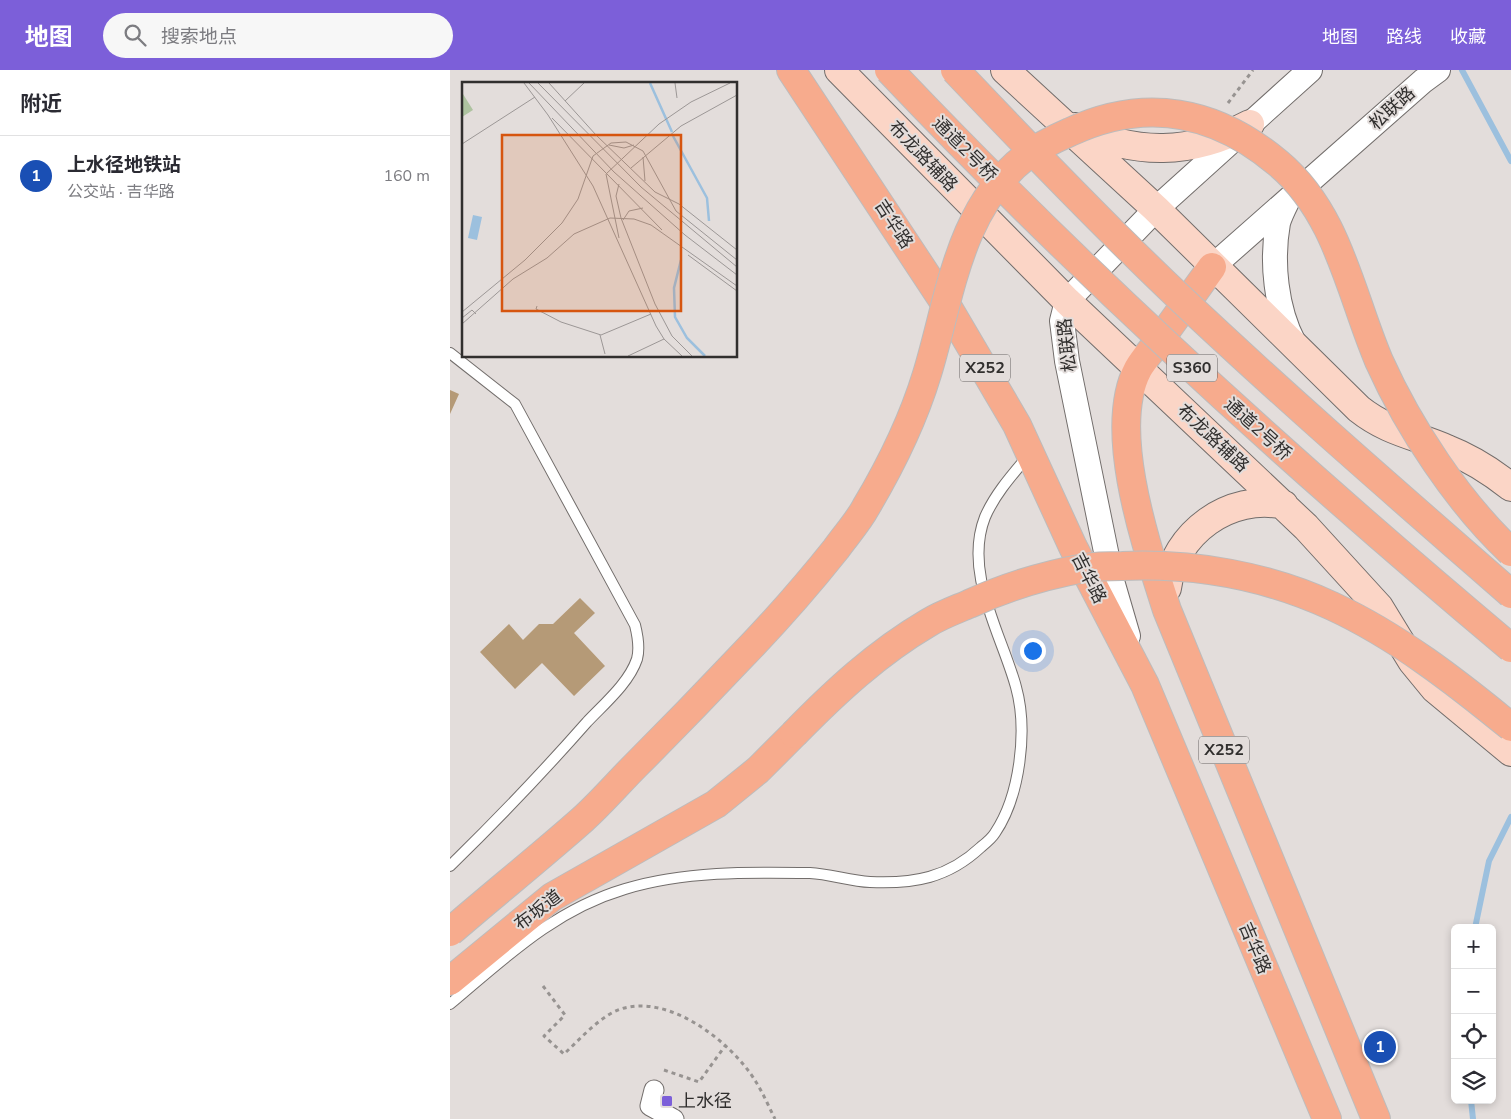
<!DOCTYPE html>
<html lang="zh">
<head>
<meta charset="utf-8">
<style>
	:root { --surface:#fff; --page:#f7f7f7; --text:#2b2b33; --muted:#7c7c81; --line:#e1e1e2; --accent:#7c5fd9 }
	body { margin:0; font-family:"Nunito Sans","Noto Sans SC",sans-serif; background:var(--page); color:var(--text) }
	.controls { position:absolute; right:15px; bottom:15px; display:grid; overflow:hidden; border-radius:8px; box-shadow:0 2px 8px #0003 }
	.controls button { width:45px; height:45px; display:grid; place-items:center; padding:0; border:0; border-bottom:1px solid var(--line); background:var(--surface); color:var(--text); font:25px sans-serif }
	.you { position:absolute; left:582px; top:580px; width:18px; height:18px; margin:-12px; border:4px solid #fff; border-radius:50%; background:#1a73e8; box-shadow:0 0 0 8px #1a73e833 }
	.badge { display:grid; place-items:center; width:32px; height:32px; border-radius:50%; background:var(--accent); color:#fff; font-size:16px; font-weight:700 }
	.pin { position:absolute; translate:-50% -50%; border:2px solid #fff; box-shadow:0 1px 5px #0006 }
	.list { margin:0; padding:0; list-style:none }
	h2 { display:flex; justify-content:space-between; align-items:center; height:65px; margin:0; padding:0 20px; font-size:21px }
	h2 small { font-size:16px; font-weight:400; color:var(--muted) }
	.list li { display:grid; grid-template-columns:32px 1fr auto; gap:15px; align-items:center; box-sizing:border-box; height:80px; padding:0 20px; border-top:1px solid var(--line) }
	.list b { display:block; font-size:19px; white-space:nowrap }
	.list p { margin:0; font-size:16px; white-space:nowrap; color:var(--muted) }
	.list em { font-size:16px; font-style:normal; color:var(--muted) }
	.icon { flex:none; width:28px; height:28px; fill:none; stroke:currentColor; stroke-width:2; stroke-linecap:round; stroke-linejoin:round }
	.map { position:relative; flex:none; width:1061px; height:1049px; overflow:hidden }
	header { display:flex; align-items:center; gap:30px; box-sizing:border-box; height:70px; padding:0 25px; background:var(--accent); color:#fff }
	header strong { font-size:24px }
	nav { display:flex; gap:28px; margin-inline-start:auto; font-size:18px }
	.search { width:350px; height:45px; background:var(--page); display:flex; align-items:center; gap:12px; box-sizing:border-box; padding:0 18px; border-radius:28px; color:var(--muted); font-size:19px }
	main { display:flex }
	aside { flex:1; background:var(--surface) }
	.map>svg:first-child { display:block }
	.lines { fill:none; stroke-linecap:round; stroke-linejoin:round }
	.stream { stroke:#9cc0de; stroke-width:6 }
	.building { fill:#b59a77 }
	.service-casing { stroke:#726d6b; stroke-width:12 }
	.minor-casing { stroke:#726d6b; stroke-width:21 }
	.tertiary-casing { stroke:#726d6b; stroke-width:26 }
	.secondary-casing { stroke:#726d6b; stroke-width:30 }
	.primary-casing { stroke:#bdbcbc; stroke-width:30 }
	.path { stroke:#979391; stroke-width:3; stroke-dasharray:4 4; stroke-linecap:butt }
	.service { stroke:#fff; stroke-width:10 }
	.minor { stroke:#fff; stroke-width:19 }
	.tertiary { stroke:#fff; stroke-width:24 }
	.secondary { stroke:#fbd5c6; stroke-width:28 }
	.primary { stroke:#f7ab8d; stroke-width:28 }
	.primary-bridge-casing { stroke:#bdbcbc; stroke-width:30; stroke-linecap:butt }
	.primary-bridge { stroke:#f7ab8d; stroke-width:28 }
	.poi-dot { fill:#7c5fd9; stroke:#e3dddb; stroke-width:2 }
	.labels { text-anchor:middle; dominant-baseline:central; stroke-width:4; stroke-linejoin:round; paint-order:stroke }
	.shield { fill:#e3dddb; stroke:#666362; stroke-width:1 }
	.shield-label { font-size:16px; font-weight:bold; fill:#312f2e }
	.street-label { font-size:18px; fill:#312f2e; stroke:#e3dddb }
	.poi-label { font-size:18px; fill:#312f2e; stroke:#e3dddb; text-anchor:start }
	.inset-river { fill:none; stroke:#9cc0de; stroke-width:2.5 }
	.inset-road { fill:none; stroke:#9c9796; stroke-width:1 }
	.view { fill:#d6550f; fill-opacity:0.15; stroke:#d6550f; stroke-width:2.5 }
	.inset-edge { fill:none; stroke:#312f2e; stroke-width:2.5 }
</style>
</head>
<body>
<header>
<strong>地图</strong>
<div class="search"><svg class="icon" aria-label="search" viewBox="0 0 24 24"><circle cx="10" cy="10" r="6"/><path d="M15 15l6 6"/></svg>搜索地点</div>
<nav><a>地图</a><a>路线</a><a>收藏</a></nav>
</header>
<main>
<aside>
<h2>附近<small></small></h2>
<ul class="list">
<li><span class="badge" style="background:#1a4fb4">1</span><div><b>上水径地铁站</b><p>公交站 · 吉华路</p></div><em>160 m</em></li>
</ul>
</aside>
<div class="map">
<svg width="1061" height="1049" viewBox="0 0 1061 1049">
	<rect width="100%" height="100%" fill="#e3dddb"/>
	<g class="lines">
		<path class="stream" d="M1012,0L1061,91
			M1025,858L1039,791L1061,747
			M1021,1030L1023,1049"/>
	</g>
	<path class="building" d="M0,320L9,324L0,344Z
		M130,528L145,543L124,563L155,596L124,626L92,593L65,619L30,582L59,554L73,570L89,554H103Z"/>
	<g class="lines">
		<g class="service-casing">
			<path id="service" d="M0,283L65,334L185,555C188,567 190,578 187,589C179,613 154,634 137,652C93,702 47,750 0,796
				M0,934C56,887 104,840 175,819C234,801 299,802 360,803C380,804 400,811 420,812C464,814 498,808 531,777C536,773 542,768 545,763C570,726 578,660 566,617C552,565 513,503 535,447C545,424 562,405 578,386"/>
		</g>
		<g class="minor-casing">
			<path id="minor" d="M204,1020L200,1036L224,1049"/>
		</g>
		<g class="tertiary-casing">
			<path id="tertiary" d="M837,132C834,138 830,146 828,153C821,192 826,239 844,273
				M762,197L973,11L988,0
				M678,566L662,511L617,291L612,251L617,231L706,139L860,0"/>
		</g>
		<g class="secondary-casing">
			<path id="secondary" d="M389,0L617,231L856,457L929,537L962,591L985,619L1061,682
				M555,0L706,139L909,339C938,362 965,365 997,379C1020,388 1042,402 1061,417
				M625,57C686,86 741,85 800,54
				M717,518C724,463 780,423 834,435"/>
		</g>
		<g class="primary-casing">
			<path id="primary" d="M341,0L500,241L567,355L623,477L695,615L877,1049
				M762,197C745,221 728,244 711,268C704,278 694,288 688,299C656,360 697,477 717,540L926,1049
				M0,911L102,827L266,734L308,700L344,664"/>
		</g>
		<path class="path" d="M778,33L803,0
			M93,916L115,945L94,966L114,984C128,971 143,954 160,944C209,915 281,970 306,1012C313,1023 319,1037 325,1049
			M214,1000L249,1012L275,976"/>
		<use href="#service" class="service"/>
		<use href="#minor" class="minor"/>
		<use href="#tertiary" class="tertiary"/>
		<use href="#secondary" class="secondary"/>
		<use href="#primary" class="primary"/>
		<g class="primary-bridge-casing">
			<path id="primary-bridge" d="M439,0C634,206 844,396 1061,578
				M505,0C578,77 652,154 729,227C837,329 949,426 1061,524
				M344,664C385,622 427,583 478,553C491,545 505,540 519,534C556,517 595,505 635,498C647,496 660,496 672,496C744,493 817,506 882,536C947,566 1006,612 1061,657
				M0,862C44,824 89,788 132,750C151,733 168,713 186,695C221,660 255,625 289,589C323,554 355,518 386,479C396,465 408,452 416,437C441,395 463,350 477,304C500,229 508,139 575,87C588,77 604,69 620,62C695,27 765,40 828,93C888,143 900,223 929,291C959,358 1008,432 1061,482"/>
		</g>
		<use href="#primary-bridge" class="primary-bridge"/>
	</g>
	<rect class="poi-dot" x="211" y="1025" width="12" height="12" rx="2.5"/>
	<g class="labels">
		<g class="shield">
			<rect x="510" y="284.5" width="50" height="27" rx="4"/>
			<rect x="717" y="284.5" width="50" height="27" rx="4"/>
			<rect x="749" y="666.5" width="50" height="27" rx="4"/>
		</g>
		<g class="shield-label">
			<text x="535" y="298">X252</text>
			<text x="742" y="298">S360</text>
			<text x="774" y="680">X252</text>
		</g>
		<g class="street-label">
			<text transform="translate(942 38) rotate(-42)">松联路</text>
			<text transform="translate(515 79) rotate(45)">通道2号桥</text>
			<text transform="translate(473 86) rotate(46)">布龙路辅路</text>
			<text transform="translate(444 154) rotate(57)">吉华路</text>
			<text transform="translate(617 275) rotate(-96)">松联路</text>
			<text transform="translate(808 359) rotate(42)">通道2号桥</text>
			<text transform="translate(763 368) rotate(43)">布龙路辅路</text>
			<text transform="translate(639 508) rotate(63)">吉华路</text>
			<text transform="translate(88 840) rotate(-37)">布坂道</text>
			<text transform="translate(805 878) rotate(67)">吉华路</text>
		</g>
		<g class="poi-label">
			<text x="228" y="1031">上水径</text>
		</g>
	</g>
	<g transform="translate(12 12)">
		<rect width="275" height="275" fill="#e3dddb"/>
		<path d="M1,12L11,28L0,35V13Z" fill="#aec3a0"/>
		<path d="M11,133L20,135L15,158L6,156Z" fill="#9cc0de"/>
		<path class="inset-river" d="M188,1L210,50M211,54L245,116L247,139M219,178L212,206L213,235L225,256L243,274"/>
		<path class="inset-road" d="M62,1L86,33L131,104L194,244L202,257L220,274M67,1L152,90L223,153L275,193M76,1L179,105L275,185M87,1L134,53L193,110L217,122L275,168M213,1L215,16M103,19L122,1M90,36L200,148M0,62L73,15M147,63L162,66L172,63M181,75L183,99M169,86L219,44L275,13M157,102L154,114L159,136L193,222L210,254L230,274M161,138L167,129L181,126M157,156L144,92L197,42L229,20L268,1M226,173L275,209M75,224L74,227L99,240L139,253L189,232M0,230L63,178L100,141L116,117L131,74L149,61L164,60L181,69L214,129L275,178M0,236L10,228L14,232M0,242L51,197L85,176L112,152L148,136L172,137L189,143L275,204M138,253L143,272M166,274L202,257"/>
		<path class="view" d="M40,53H219V229H40Z"/>
		<rect width="275" height="275" class="inset-edge"/>
	</g>
</svg>
<div class="controls">
<button>+</button>
<button>−</button>
<button><svg class="icon" aria-label="locate" viewBox="0 0 24 24"><circle cx="12" cy="12" r="6"/><path d="M12 2v4M12 18v4M2 12h4M18 12h4"/></svg></button>
<button><svg class="icon" aria-label="layers" viewBox="0 0 24 24"><path d="M12 4l9 5-9 5-9-5zM3 14l9 5 9-5"/></svg></button>
</div>
<div class="you"></div>
<div class="pin badge" style="left:930px;top:977px;background:#1a4fb4">1</div>
</div>
</main>
</body>
</html>
